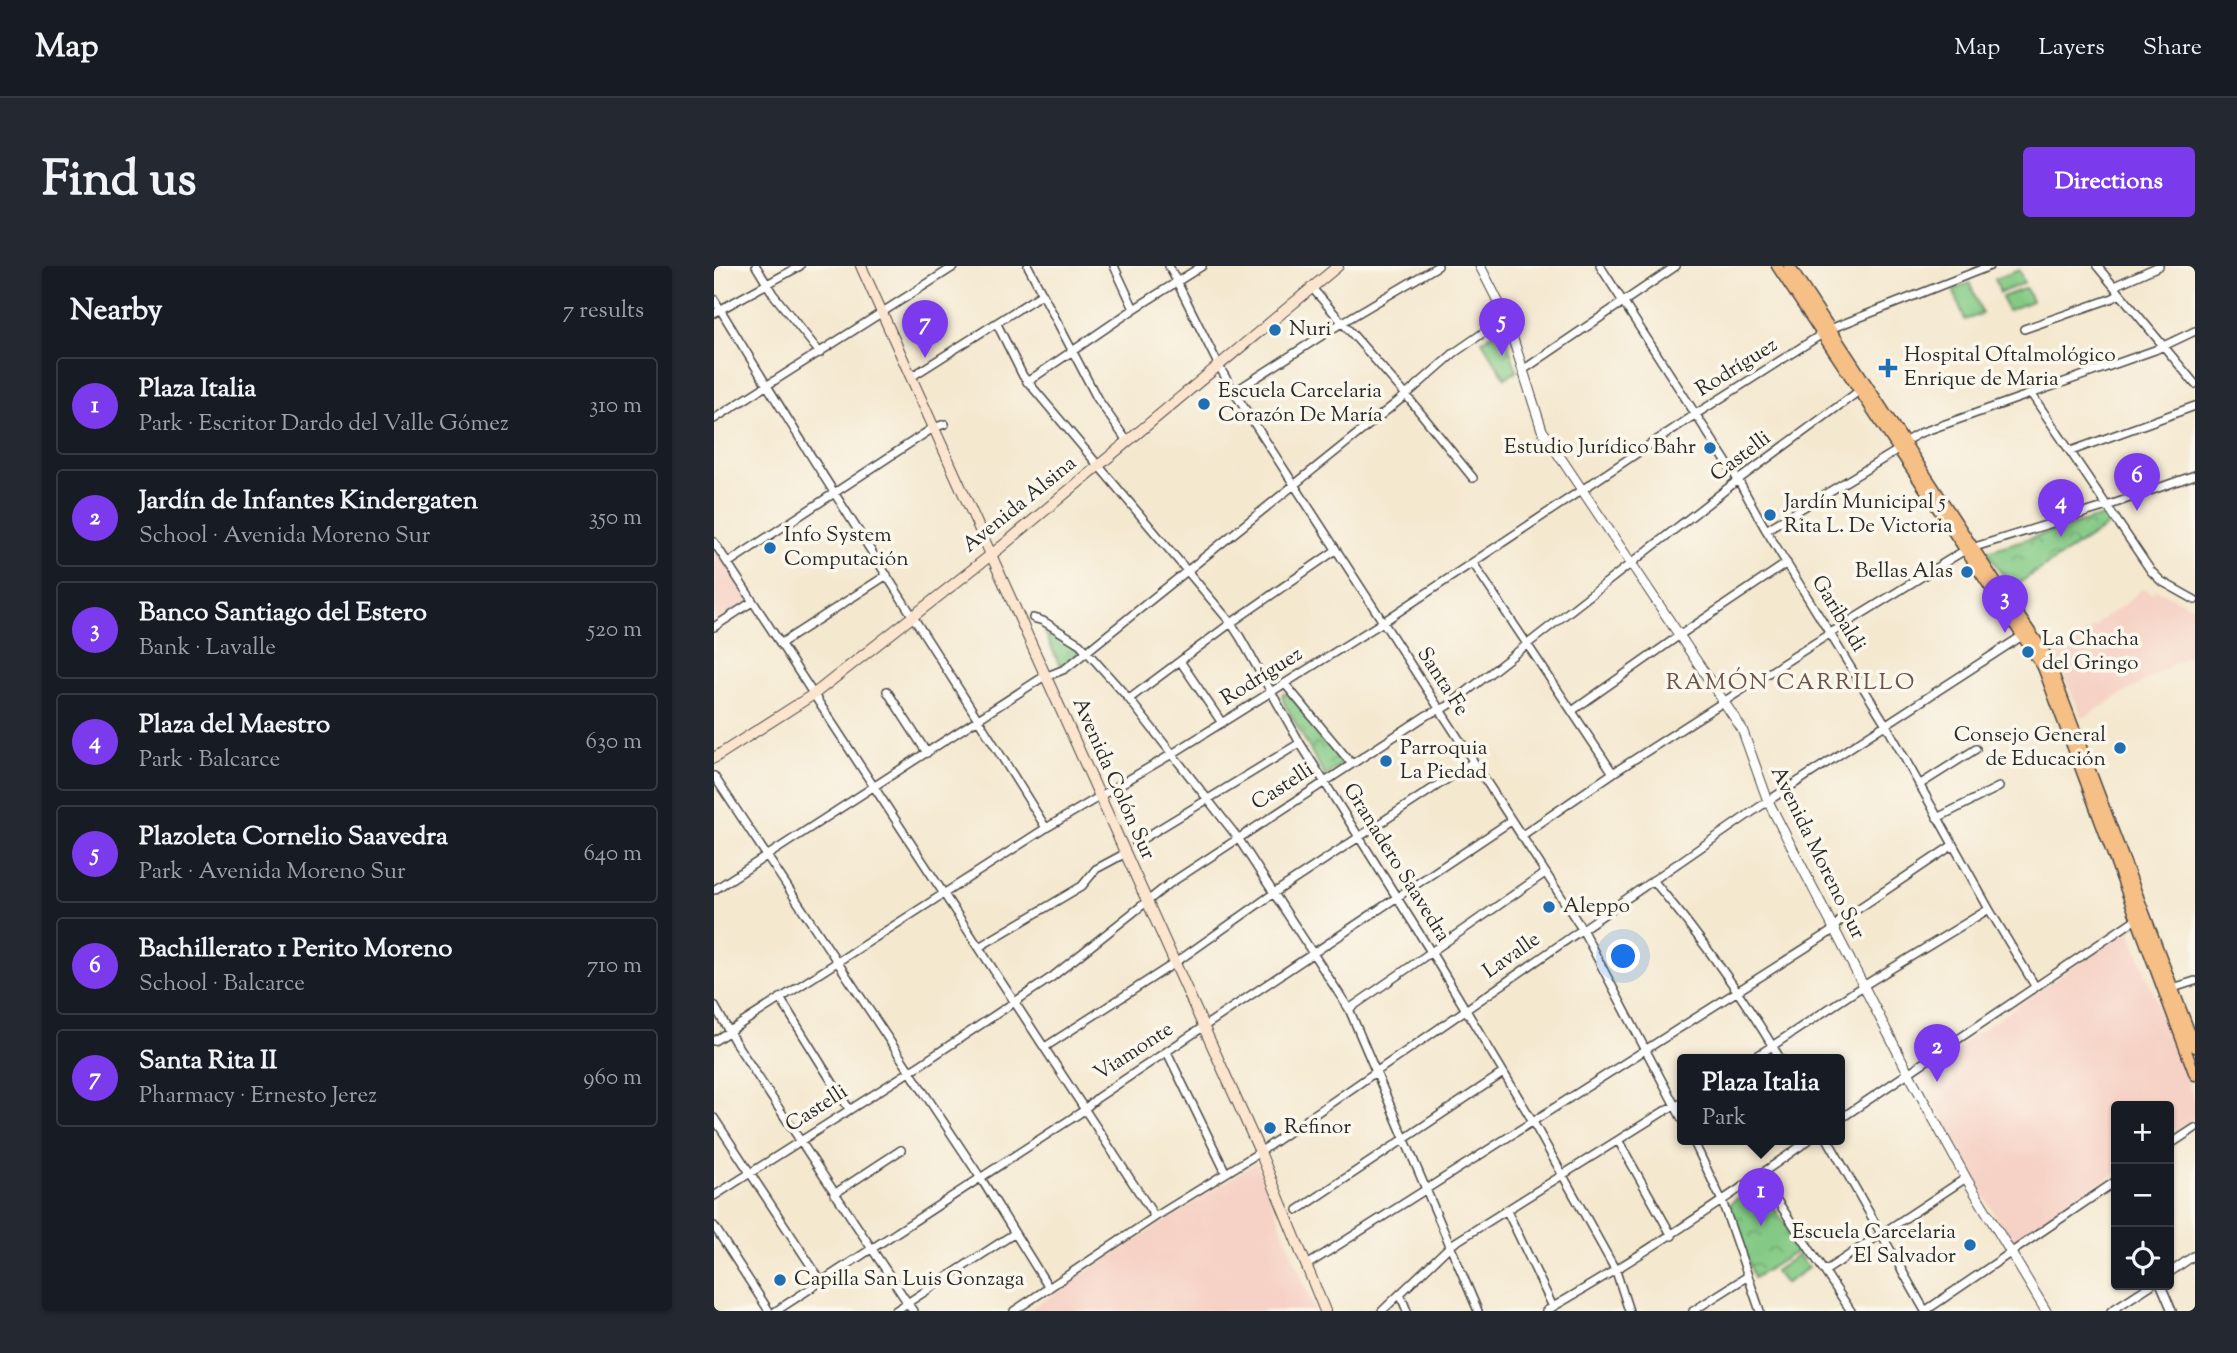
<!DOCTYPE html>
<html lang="en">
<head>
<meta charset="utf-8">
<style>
	:root { --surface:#171b24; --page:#242831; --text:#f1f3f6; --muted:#9ea1a6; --line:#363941; --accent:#7c3aed }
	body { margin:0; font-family:"Sorts Mill Goudy",serif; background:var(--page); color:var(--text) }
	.controls { position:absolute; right:21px; bottom:21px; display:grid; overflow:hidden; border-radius:7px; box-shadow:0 2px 5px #0004 }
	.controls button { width:63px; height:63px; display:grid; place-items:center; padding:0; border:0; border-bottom:2px solid var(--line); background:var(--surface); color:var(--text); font:35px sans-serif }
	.you { position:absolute; left:910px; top:691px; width:24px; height:24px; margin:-18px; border:5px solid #fff; border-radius:50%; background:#1a73e8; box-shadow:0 0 0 10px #1a73e833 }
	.badge { display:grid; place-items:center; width:46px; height:46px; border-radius:50%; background:var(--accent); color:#fff; font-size:23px; font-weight:700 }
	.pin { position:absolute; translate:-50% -58px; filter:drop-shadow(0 2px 4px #0008) }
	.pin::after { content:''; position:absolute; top:37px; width:24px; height:21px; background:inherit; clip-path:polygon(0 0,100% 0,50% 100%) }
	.popup { position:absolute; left:963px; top:788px; width:168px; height:91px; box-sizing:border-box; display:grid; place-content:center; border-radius:7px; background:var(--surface); filter:drop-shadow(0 2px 5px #0005); font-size:23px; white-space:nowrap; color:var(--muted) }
	.popup b { font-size:26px; color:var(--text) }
	.popup::after { content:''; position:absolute; left:50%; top:100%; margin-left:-14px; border:14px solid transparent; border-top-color:var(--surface) }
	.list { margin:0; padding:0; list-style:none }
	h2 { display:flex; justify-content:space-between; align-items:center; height:91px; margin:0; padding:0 28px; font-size:30px }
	h2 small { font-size:23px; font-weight:400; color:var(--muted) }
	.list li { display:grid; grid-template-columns:46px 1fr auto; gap:21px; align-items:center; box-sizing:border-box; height:98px; margin:0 14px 14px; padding:0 14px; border:2px solid var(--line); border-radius:7px }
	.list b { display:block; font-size:26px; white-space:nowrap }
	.list p { margin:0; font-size:23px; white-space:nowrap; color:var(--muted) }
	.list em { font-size:23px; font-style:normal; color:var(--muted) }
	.icon { flex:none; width:38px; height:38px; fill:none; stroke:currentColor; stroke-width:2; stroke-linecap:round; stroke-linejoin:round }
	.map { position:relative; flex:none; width:1481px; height:1045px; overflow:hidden; border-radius:7px }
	header { display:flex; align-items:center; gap:42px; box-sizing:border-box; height:98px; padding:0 35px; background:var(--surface); border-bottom:2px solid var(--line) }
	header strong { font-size:33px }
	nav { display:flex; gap:38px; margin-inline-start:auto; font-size:24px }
	.intro { display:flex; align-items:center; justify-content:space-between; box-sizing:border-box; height:168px; padding:0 42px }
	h1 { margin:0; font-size:49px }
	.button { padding:18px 32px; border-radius:7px; background:var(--accent); color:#fff; font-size:24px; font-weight:700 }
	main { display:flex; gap:42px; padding:0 42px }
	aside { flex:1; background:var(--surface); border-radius:7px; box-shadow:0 2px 5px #0004 }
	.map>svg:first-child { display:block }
	.built { fill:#f6d1c5 }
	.grass { fill:#84ca85; stroke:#587a58; stroke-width:2 }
	.park { fill:url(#park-crowns); stroke:#587a58; stroke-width:2 }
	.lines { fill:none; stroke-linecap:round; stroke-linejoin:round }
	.minor-casing { stroke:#494744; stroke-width:10 }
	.tertiary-casing { stroke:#494744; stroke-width:11 }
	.secondary-casing { stroke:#494744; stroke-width:12 }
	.trunk-casing { stroke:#494744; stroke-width:13 }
	.minor { stroke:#fff; stroke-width:7 }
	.tertiary { stroke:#fff; stroke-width:9 }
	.secondary { stroke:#fbe5cf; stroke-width:10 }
	.trunk { stroke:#f5bf86; stroke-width:10 }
	.poi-dot { fill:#1f6fb2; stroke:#fbf7ec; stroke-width:2.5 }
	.labels { text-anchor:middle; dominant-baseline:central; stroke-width:7; stroke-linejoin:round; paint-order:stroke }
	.poi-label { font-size:21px; fill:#2b2b2b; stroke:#fbf7ec; text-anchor:start }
	.street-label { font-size:21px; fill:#2b2b2b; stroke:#fbf7ec }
	.neighbourhood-label { font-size:23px; letter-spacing:2px; fill:#6d544c; stroke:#fbf7ec }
</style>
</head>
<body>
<header>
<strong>Map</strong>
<nav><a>Map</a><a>Layers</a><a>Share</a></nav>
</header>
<div class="intro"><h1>Find us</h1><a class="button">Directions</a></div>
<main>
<aside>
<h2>Nearby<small>7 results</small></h2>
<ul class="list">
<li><span class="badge">1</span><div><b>Plaza Italia</b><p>Park · Escritor Dardo del Valle Gómez</p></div><em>310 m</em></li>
<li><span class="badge">2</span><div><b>Jardín de Infantes Kindergaten</b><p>School · Avenida Moreno Sur</p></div><em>350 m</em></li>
<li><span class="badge">3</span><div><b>Banco Santiago del Estero</b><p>Bank · Lavalle</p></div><em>520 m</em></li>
<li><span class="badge">4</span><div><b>Plaza del Maestro</b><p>Park · Balcarce</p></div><em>630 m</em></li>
<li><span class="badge">5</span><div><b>Plazoleta Cornelio Saavedra</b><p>Park · Avenida Moreno Sur</p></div><em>640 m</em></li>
<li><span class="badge">6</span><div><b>Bachillerato 1 Perito Moreno</b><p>School · Balcarce</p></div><em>710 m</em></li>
<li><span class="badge">7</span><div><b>Santa Rita II</b><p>Pharmacy · Ernesto Jerez</p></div><em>960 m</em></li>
</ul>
</aside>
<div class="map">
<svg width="1481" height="1045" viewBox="0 0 1481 1045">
	<defs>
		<pattern id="park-crowns" width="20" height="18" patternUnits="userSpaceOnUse" patternTransform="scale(1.75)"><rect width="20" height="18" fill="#84ca85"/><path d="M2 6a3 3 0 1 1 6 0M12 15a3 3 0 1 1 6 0" fill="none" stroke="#6ca46d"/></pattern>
	</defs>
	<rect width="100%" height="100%" fill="#fbf7ec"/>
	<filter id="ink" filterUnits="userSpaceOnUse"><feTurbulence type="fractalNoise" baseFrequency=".0143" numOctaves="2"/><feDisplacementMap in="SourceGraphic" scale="14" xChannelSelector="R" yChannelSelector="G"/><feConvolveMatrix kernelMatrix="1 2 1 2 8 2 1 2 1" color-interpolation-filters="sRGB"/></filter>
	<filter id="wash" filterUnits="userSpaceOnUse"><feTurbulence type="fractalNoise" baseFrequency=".00686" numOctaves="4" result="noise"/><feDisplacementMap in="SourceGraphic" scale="28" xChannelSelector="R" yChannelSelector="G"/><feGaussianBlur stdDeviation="1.57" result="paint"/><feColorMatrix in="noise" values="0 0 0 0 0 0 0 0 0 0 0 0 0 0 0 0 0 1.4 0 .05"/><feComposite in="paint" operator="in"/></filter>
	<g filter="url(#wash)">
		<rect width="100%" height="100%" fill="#f4e8cf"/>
		<path class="built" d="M0,276L38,336L0,361Z
			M1429,322L1439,327L1442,323L1481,342V385L1369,452L1339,387L1384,359V356L1411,338Z
			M1415,662L1481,836V853L1455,871V840H1402V907L1297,979L1205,808Z
			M542,896L601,1045H313Z"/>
		<path class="grass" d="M1305,4L1310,17L1286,27L1281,13Z
			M1256,17L1268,48L1251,54L1239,23Z
			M1312,22L1318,35L1293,45L1288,31Z
			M1084,989L1094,1002L1071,1018L1061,1005Z"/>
		<path class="park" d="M788,60L803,105L791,112L768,75Z
			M1392,249L1398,257L1297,322L1273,285Z
			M328,360L361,380L365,386L348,400L344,396Z
			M570,427L579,432L631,496L611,510L570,437L568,429Z
			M1044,919L1088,982L1040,1012L1015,938Z"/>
	</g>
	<g filter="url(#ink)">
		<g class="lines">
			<g class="minor-casing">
				<path id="minor" d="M42,0L59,28L106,87
					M314,0L383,132L413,175
					M400,0L420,43
					M455,0L505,100L520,126L868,663L968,853
					M886,0L1024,214L1052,264L1171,457L1275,643L1321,720
					M1383,0L1481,118
					M1400,20L1445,0
					M598,22L692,129L759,212
					M0,33C107,211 223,385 332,562
					M0,47L86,0
					M283,58L309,110L517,357L526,371L586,477L717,686L818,854L902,1005L915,1045
					M1310,63L1399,32L1406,28
					M809,104L962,0
					M197,111L328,28
					M313,116L420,43L488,0
					M520,126L629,56L724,0
					M1318,129L1437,305L1447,315L1481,334
					M0,153L241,0
					M1190,176L1206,167L1441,84L1481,65
					M1357,185L1481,140
					M1052,264L1184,184
					M0,276L441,951
					M14,297L219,162L231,158
					M759,297L899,507
					M319,352L329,355L366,378L415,433L524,572L635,743L764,1045
					M0,361L38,336
					M66,378L173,309
					M466,395L508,457
					M571,418L637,497
					M173,425L213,487
					M415,433L517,357L622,284
					M858,445L966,369L1073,297
					M0,510L266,911L335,1022
					M1205,519L1262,483
					M1223,552L1285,521
					M807,570L899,507L1115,368L1251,284L1393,240L1481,209
					M422,577L586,477
					M939,614C987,671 1029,730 1067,794
					M0,624L326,413L351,403L692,129L740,87L792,51
					M265,681L368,620L382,603L412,587
					M1459,722L1481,715
					M66,732L135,843
					M0,739L21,776L199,1045
					M635,743L831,607
					M0,775L332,562L458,488L669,356L982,148L1116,63L1276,0
					M331,781L461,697L560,627L759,496
					M453,786L512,907
					M1037,794L1149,720L1275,643
					M0,852L107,1015
					M1126,853L1425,651
					M904,874L958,970
					M979,874L1008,935L1046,1045
					M1114,874L1211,1045
					M1455,879L1481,862
					M1046,909L1137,1045
					M120,928L187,884
					M0,930L206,799L338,711L455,618L713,449L734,440L1024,214L1145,125
					M584,944L789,807
					M793,945L839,1041
					M0,960L55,1045
					M593,999L1115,667L1126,655L1239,579
					M1111,1005L1252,912
					M1455,1007L1481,989
					M1447,1019L1458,1045
					M686,1028L693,1045
					M62,1045L366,847L383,832L797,555
					M181,1045L301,967
					M300,1045L441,951L546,886L1054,535L1311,368
					M668,1045L737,979L952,844L968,837
					M832,1045C923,993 1010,935 1095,874
					M979,1045L1034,1010
					M1211,1045L1402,915
					M1397,1045L1437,1019"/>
			</g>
			<g class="tertiary-casing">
				<path id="tertiary" d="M766,0L792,51L828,164L1028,463L1054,535L1195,808L1252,912L1332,1045"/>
			</g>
			<g class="secondary-casing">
				<path id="secondary" d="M147,0L546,886L611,1045
					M0,492L100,428L287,281L624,0"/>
			</g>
			<g class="trunk-casing">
				<path id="trunk" d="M1063,0L1329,401L1481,809
					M1075,0L1284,320L1332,389L1481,781"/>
			</g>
			<use href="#minor" class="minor"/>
			<use href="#tertiary" class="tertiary"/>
			<use href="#secondary" class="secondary"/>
			<use href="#trunk" class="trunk"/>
		</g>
	</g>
	<g class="poi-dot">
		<circle cx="561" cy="64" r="7"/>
		<path d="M1170.5 91.5h7v7h7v7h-7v7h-7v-7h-7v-7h7z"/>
		<circle cx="490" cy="138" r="7"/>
		<circle cx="996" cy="182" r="7"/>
		<circle cx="1056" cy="249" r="7"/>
		<circle cx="56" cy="282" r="7"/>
		<circle cx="1253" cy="306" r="7"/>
		<circle cx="1314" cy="386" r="7"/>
		<circle cx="1406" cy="482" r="7"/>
		<circle cx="672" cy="495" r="7"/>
		<circle cx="835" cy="641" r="7"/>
		<circle cx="556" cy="862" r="7"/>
		<circle cx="1256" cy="979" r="7"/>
		<circle cx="66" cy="1014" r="7"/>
	</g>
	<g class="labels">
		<g class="poi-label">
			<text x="575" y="64">Nuri</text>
			<text x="1190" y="90">Hospital Oftalmológico<tspan x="1190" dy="24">Enrique de Maria</tspan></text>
			<text x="504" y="126">Escuela Carcelaria<tspan x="504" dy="24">Corazón De María</tspan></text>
			<text x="982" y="182" text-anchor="end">Estudio Jurídico Bahr</text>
			<text x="1070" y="237">Jardín Municipal 5<tspan x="1070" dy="24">Rita L. De Victoria</tspan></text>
			<text x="70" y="270">Info System<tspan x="70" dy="24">Computación</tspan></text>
			<text x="1239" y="306" text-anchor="end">Bellas Alas</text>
			<text x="1328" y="374">La Chacha<tspan x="1328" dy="24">del Gringo</tspan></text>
			<text x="1392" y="470" text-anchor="end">Consejo General<tspan x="1392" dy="24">de Educación</tspan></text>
			<text x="686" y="483">Parroquia<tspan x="686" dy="24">La Piedad</tspan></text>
			<text x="849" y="641">Aleppo</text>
			<text x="570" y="862">Refinor</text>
			<text x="1242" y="967" text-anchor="end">Escuela Carcelaria<tspan x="1242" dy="24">El Salvador</tspan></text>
			<text x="80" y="1014">Capilla San Luis Gonzaga</text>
		</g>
		<g class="street-label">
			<text transform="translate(1023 102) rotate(-32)">Rodríguez</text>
			<text transform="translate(1027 191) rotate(-37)">Castelli</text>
			<text transform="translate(306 239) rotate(-39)">Avenida Alsina</text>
			<text transform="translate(1124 348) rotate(59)">Garibaldi</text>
			<text transform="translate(548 411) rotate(-32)">Rodríguez</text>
			<text transform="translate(728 416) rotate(57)">Santa Fe</text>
			<text transform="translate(399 513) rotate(66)">Avenida Colón Sur</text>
			<text transform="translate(569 521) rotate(-33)">Castelli</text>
			<text transform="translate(1103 587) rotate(64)">Avenida Moreno Sur</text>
			<text transform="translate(682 597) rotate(58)">Granadero Saavedra</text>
			<text transform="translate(798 690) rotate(-35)">Lavalle</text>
			<text transform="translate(420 786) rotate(-33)">Viamonte</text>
			<text transform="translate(103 843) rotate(-33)">Castelli</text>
		</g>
		<g class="neighbourhood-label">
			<text x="1077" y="417">RAMÓN CARRILLO</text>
		</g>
	</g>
</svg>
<div class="controls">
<button>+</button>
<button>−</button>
<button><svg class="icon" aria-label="locate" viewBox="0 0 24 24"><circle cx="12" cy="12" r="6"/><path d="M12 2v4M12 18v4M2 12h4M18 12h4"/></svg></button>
</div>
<div class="you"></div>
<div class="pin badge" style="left:1047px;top:960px">1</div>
<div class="popup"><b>Plaza Italia</b>Park</div>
<div class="pin badge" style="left:1223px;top:816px">2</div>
<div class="pin badge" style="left:1291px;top:367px">3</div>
<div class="pin badge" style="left:1347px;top:271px">4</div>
<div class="pin badge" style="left:788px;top:90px">5</div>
<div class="pin badge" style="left:1423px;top:245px">6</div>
<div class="pin badge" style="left:211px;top:92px">7</div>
</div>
</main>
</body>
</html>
